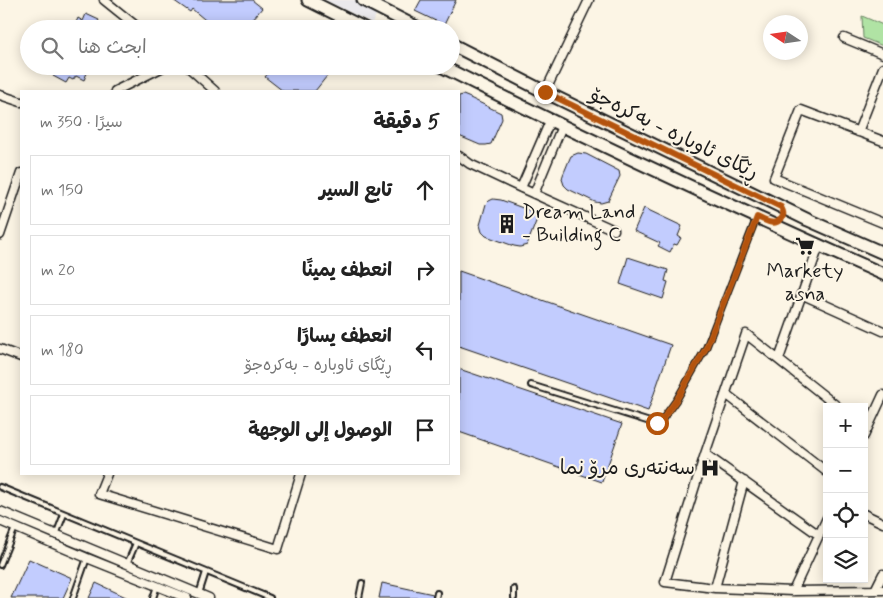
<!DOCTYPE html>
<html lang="ar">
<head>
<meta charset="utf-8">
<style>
	:root { --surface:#fff; --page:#f6f6f6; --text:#222; --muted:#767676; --line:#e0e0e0 }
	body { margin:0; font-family:Mynerve,"Playpen Sans Arabic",sans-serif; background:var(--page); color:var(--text); direction:rtl }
	.controls { position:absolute; right:15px; bottom:15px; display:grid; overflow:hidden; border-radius:0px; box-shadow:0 2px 12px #0003 }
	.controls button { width:45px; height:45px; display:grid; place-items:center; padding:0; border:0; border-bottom:1px solid var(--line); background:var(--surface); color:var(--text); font:25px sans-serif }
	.compass { position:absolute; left:763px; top:15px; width:45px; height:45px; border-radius:50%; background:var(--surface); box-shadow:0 2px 12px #0003; rotate:282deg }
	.stop { position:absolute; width:15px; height:15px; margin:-11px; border:4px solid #b45309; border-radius:50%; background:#fff }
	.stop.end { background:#b45309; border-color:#fff; box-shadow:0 1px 5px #0008 }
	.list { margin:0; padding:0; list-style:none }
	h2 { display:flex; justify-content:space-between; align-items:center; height:65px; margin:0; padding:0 20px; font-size:21px }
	h2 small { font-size:16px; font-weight:400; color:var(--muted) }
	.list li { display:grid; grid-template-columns:32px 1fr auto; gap:15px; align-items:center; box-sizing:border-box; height:70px; margin:0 10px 10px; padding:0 10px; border:1px solid var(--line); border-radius:0px }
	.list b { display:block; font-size:19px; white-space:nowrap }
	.list p { margin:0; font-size:16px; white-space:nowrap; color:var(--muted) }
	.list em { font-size:16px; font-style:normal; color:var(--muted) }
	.icon { flex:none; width:28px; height:28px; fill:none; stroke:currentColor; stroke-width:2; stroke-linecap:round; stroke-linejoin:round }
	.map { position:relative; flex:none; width:883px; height:598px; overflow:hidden; direction:ltr }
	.search { position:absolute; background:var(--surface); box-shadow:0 2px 12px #0003; left:20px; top:20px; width:440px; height:55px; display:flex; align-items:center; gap:12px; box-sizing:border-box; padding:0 18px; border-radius:28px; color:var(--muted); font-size:19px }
	.panel { position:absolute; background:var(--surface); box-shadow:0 2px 12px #0003; left:20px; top:90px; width:440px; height:385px; border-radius:0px; direction:rtl }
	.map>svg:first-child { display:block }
	.built { fill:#ebe9ec }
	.green { fill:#b0e3a4; stroke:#668060 }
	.building { fill:#c2ccfe; stroke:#1c1c1c }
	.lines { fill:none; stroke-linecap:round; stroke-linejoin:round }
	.service-casing { stroke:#1c1c1c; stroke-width:8 }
	.minor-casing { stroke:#1c1c1c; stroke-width:11 }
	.secondary-casing { stroke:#1c1c1c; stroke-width:15 }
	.service { stroke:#fcf5e5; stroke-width:4 }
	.minor { stroke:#fcf5e5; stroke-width:8 }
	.secondary { stroke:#fcf5e5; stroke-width:11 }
	.route { stroke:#b45309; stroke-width:6 }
	.labels { text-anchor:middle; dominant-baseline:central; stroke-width:4; stroke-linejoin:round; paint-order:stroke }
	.street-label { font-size:20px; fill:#1c1c1c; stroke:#fcf5e5 }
	.poi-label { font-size:20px; fill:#1c1c1c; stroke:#fcf5e5; text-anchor:start }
</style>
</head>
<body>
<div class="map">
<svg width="883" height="598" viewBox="0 0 883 598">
	<rect width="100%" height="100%" fill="#fcf5e5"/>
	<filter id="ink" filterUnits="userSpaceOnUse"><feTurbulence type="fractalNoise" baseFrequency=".02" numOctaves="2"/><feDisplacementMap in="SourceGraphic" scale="10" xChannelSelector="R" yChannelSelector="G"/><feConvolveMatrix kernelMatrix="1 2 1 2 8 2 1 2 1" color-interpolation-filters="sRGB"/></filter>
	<g filter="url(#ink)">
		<path class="built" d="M325,0H384L372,23Z"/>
		<path class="green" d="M862,16L883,25V46L863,38Z"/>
		<path class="building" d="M173,0H252L262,8L245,29H216L192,9L190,12Z
			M421,0H456L444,25L415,11Z
			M86,14L99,20L95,27L98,29H73L78,18L83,21Z
			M59,66H90L84,80L76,76L73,80L69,78L66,83L53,76Z
			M274,66H324L331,71L315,91H283L265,77Z
			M463,95L468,97L501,113L502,119L491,144L486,145H480L459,136V96Z
			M578,153L586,154L619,171L620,176L608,201L601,203L595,202L568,189L564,185L562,179L563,175L570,158L571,156Z
			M493,199L501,200L531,211L535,214L537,219L527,245L520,247L514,246L486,236L482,232L480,225L486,204L489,201Z
			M644,208L682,226L678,236L681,238L677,245L674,244L670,252L658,246L660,243L634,231Z
			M628,257L668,270L665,281L668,282L663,299L620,284Z
			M459,271L671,345L648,411L459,346Z
			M459,369L622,424L602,482L459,432Z
			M29,559L72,578L63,598H11Z
			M96,583L128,598H89Z
			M382,583L433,594L432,598H379Z"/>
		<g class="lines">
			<g class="service-casing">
				<path id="service" d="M531,385L650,422L657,423L662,420L677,399L706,348L756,219
					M0,487L270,598
					M56,535L64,514
					M127,564L136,543
					M0,565L15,528
					M514,589V598
					M199,594L206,572
					M73,598L87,558
					M153,598L157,586
					M359,598L362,583
					M436,598L437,593"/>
			</g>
			<g class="minor-casing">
				<path id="minor" d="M104,0L140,29
					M844,38L883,54
					M187,66L215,91
					M115,91L165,66
					M545,92L589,0
					M0,95L21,102
					M858,132L883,68
					M883,141L801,110L774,178L883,223
					M459,156L470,164L521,188L614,230
					M521,188L550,121
					M534,194L562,126
					M0,235L21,173
					M801,294L883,331
					M0,349L21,357
					M779,359L819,246
					M726,394L827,472
					M838,407L746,334L705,454L665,582L715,588L793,591L883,590
					M864,436L883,395
					M705,454L819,535
					M107,474L99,494L278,549L301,474
					M0,511L209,598
					M864,514L883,523
					M0,521L87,558L187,598
					M715,588L744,481
					M875,590L883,574
					M793,591L827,518"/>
			</g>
			<g class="secondary-casing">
				<path id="secondary" d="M308,0L366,29
					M363,0L420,29
					M451,44L545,92L808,220L883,253
					M441,66C586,139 734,208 883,274"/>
			</g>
			<use href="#service" class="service"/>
			<use href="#minor" class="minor"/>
			<use href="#secondary" class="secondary"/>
		</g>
	</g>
	<g class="lines" filter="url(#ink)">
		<path class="route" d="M545,92L781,207C783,211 785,215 781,219C774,227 764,220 757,217L706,348L677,399L662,420L657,423"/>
	</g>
	<defs>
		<g id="building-bare" transform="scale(1.5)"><path d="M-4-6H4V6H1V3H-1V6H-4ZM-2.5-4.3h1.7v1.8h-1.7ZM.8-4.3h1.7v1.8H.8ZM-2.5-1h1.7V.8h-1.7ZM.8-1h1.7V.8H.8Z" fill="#1c1c1c" stroke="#fcf5e5" stroke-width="2.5" paint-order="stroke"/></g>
		<g id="supermarket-bare" transform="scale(1.5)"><path d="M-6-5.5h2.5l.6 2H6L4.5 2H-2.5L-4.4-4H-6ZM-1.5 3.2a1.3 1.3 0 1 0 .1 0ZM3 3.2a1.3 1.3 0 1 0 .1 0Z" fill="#1c1c1c" stroke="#fcf5e5" stroke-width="2.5" paint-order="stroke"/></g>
		<g id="hospital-bare" transform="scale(1.5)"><path d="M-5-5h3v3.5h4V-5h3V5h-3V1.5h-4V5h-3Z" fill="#1c1c1c" stroke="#fcf5e5" stroke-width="2.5" paint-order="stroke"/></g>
	</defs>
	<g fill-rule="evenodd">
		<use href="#building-bare" x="507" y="224"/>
		<use href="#supermarket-bare" x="805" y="246"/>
		<use href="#hospital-bare" x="710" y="468"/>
	</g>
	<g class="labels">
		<g class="street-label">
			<text transform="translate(674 134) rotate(26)">ڕێگای ئاوبارە - بەکرەجۆ</text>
		</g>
		<g class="poi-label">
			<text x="522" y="212">Dream Land<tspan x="522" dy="23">- Building C</tspan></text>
			<text x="805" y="271" text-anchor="middle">Markety<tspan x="805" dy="23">asna</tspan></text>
			<text x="695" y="468" text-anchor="end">سەنتەرى مرۆ نما</text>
		</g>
	</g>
</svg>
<div class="controls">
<button>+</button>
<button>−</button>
<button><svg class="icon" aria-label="locate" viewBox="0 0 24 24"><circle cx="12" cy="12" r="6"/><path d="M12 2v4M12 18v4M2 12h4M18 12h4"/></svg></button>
<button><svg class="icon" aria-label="layers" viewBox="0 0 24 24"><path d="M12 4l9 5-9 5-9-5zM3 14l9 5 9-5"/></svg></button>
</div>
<svg class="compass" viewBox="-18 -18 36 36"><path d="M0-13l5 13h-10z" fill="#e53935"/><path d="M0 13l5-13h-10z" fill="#767676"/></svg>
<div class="stop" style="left:657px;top:423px"></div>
<div class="stop end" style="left:545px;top:92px"></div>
<div class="search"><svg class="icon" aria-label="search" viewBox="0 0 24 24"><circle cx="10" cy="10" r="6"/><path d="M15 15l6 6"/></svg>ابحث هنا</div>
<section class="panel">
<h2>5 دقيقة<small>سيرًا · 350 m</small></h2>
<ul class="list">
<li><svg class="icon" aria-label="ahead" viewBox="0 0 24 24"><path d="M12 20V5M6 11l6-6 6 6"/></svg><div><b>تابع السير</b></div><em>150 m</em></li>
<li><svg class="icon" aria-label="right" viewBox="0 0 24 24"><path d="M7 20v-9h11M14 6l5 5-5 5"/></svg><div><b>انعطف يمينًا</b></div><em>20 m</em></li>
<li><svg class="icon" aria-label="left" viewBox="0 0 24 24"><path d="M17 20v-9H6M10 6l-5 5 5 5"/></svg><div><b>انعطف يسارًا</b><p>ڕێگای ئاوبارە - بەکرەجۆ</p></div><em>180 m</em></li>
<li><svg class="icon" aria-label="arrive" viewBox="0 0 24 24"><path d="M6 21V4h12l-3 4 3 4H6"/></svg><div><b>الوصول إلى الوجهة</b></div></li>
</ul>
</section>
</div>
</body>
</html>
